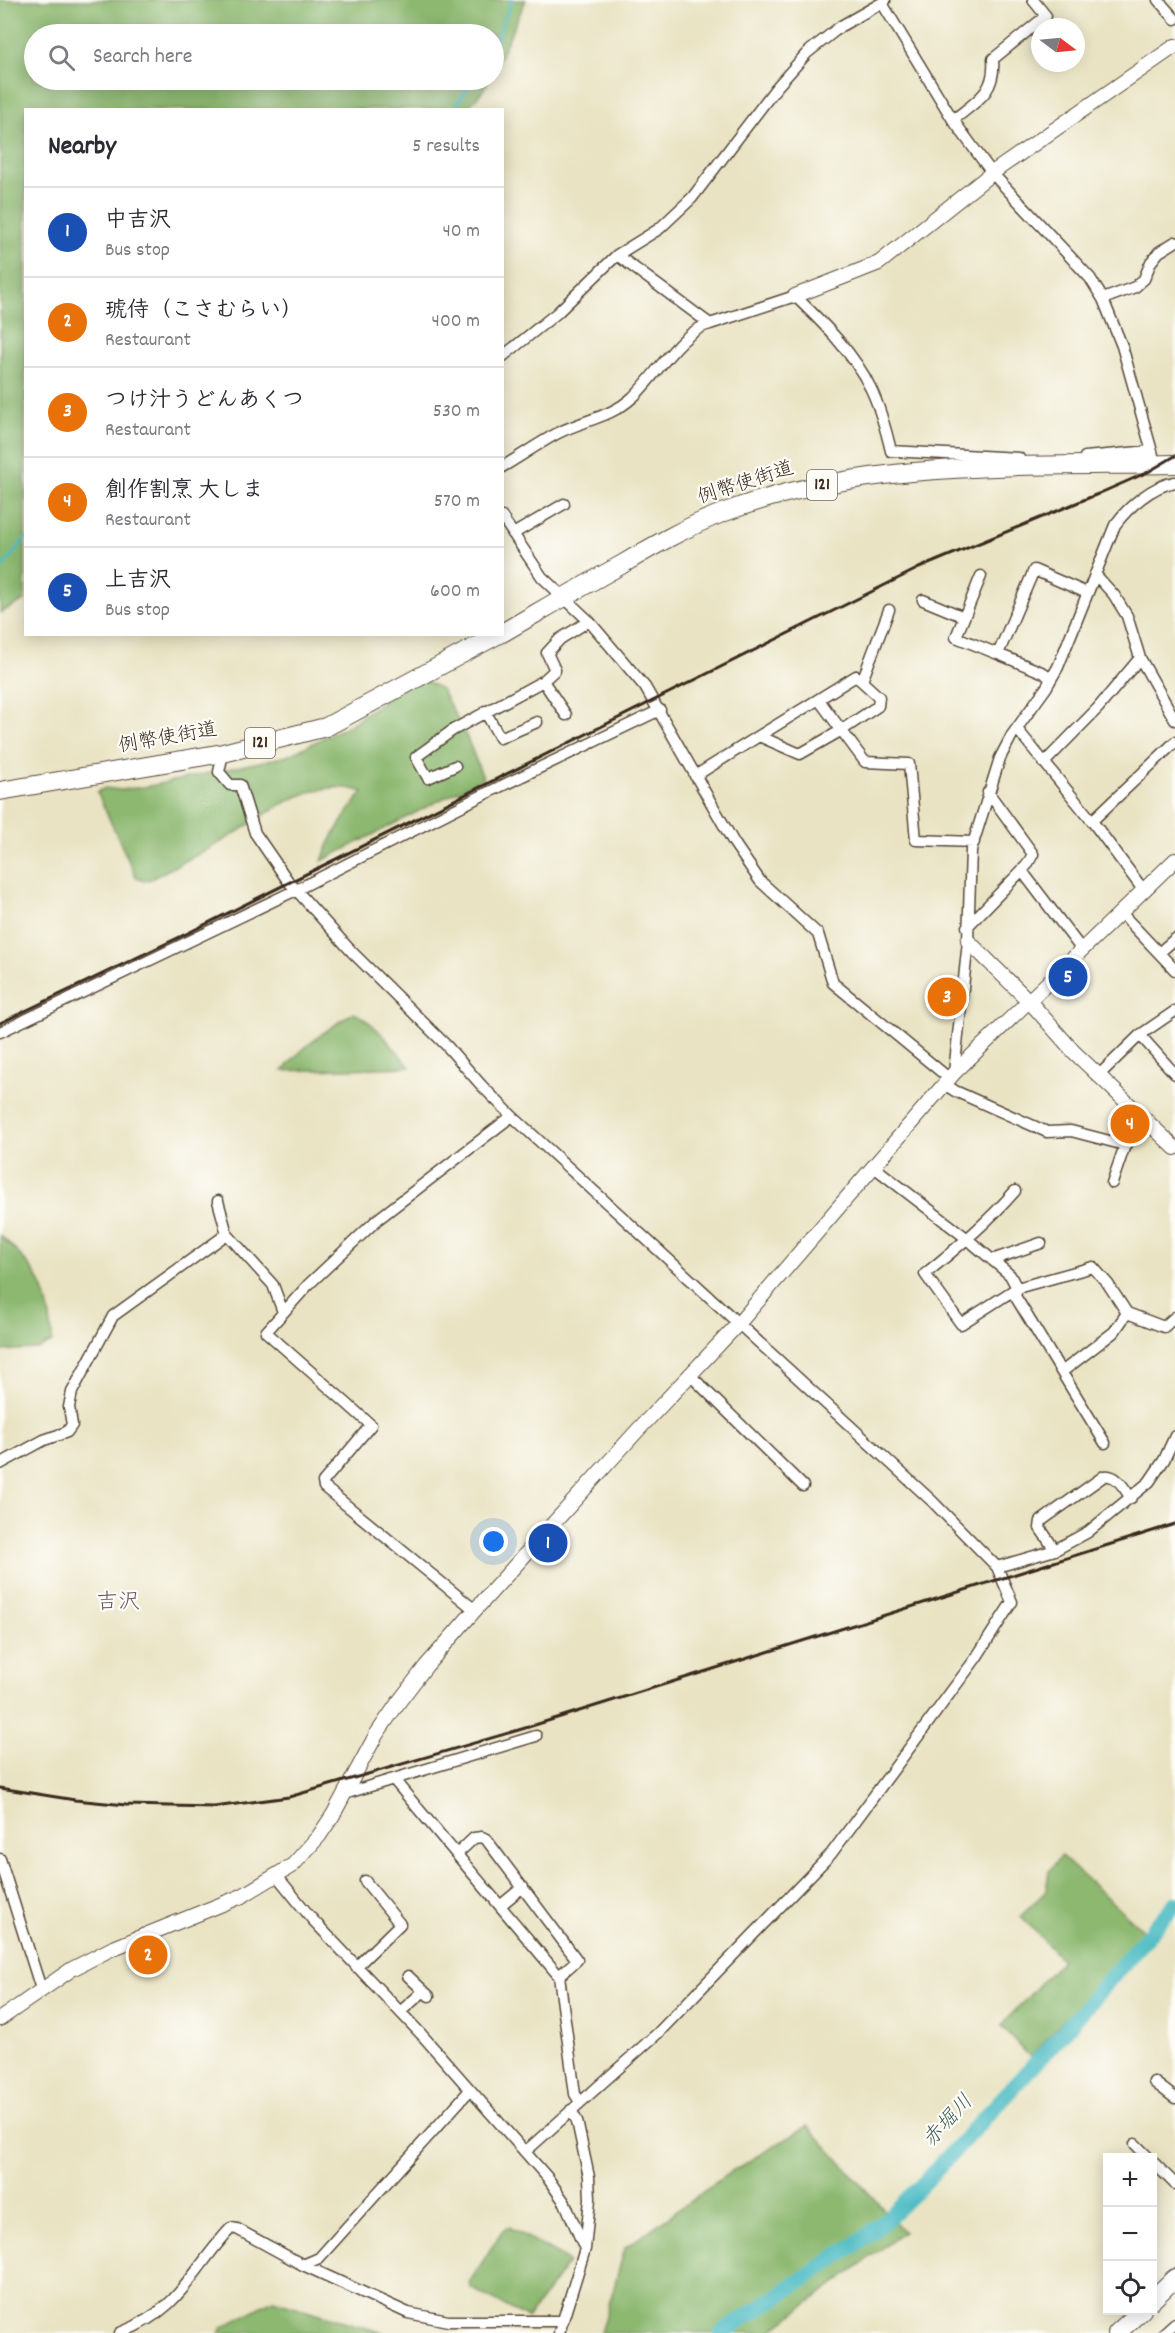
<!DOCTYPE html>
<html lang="en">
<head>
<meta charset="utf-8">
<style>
	:root { --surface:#fff; --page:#f2f2f3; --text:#2b2b33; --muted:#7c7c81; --line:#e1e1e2; --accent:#1f6fb2 }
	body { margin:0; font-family:Dekko,"Klee One",sans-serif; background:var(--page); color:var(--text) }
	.controls { position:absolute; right:18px; bottom:18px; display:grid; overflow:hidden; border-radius:0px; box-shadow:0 3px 15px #0003 }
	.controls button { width:54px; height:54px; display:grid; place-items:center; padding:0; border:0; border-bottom:2px solid var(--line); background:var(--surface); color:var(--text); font:30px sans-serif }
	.compass { position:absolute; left:1031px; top:18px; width:54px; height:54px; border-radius:50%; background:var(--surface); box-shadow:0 3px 15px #0003; rotate:106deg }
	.you { position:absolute; left:494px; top:1542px; width:21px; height:21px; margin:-15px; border:4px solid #fff; border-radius:50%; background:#1a73e8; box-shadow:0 0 0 9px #1a73e833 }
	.badge { display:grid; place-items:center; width:39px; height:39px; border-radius:50%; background:var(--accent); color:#fff; font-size:20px; font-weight:700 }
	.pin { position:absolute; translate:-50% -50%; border:3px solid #fff; box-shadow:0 2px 6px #0006 }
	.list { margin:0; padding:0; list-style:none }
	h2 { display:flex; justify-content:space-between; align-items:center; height:78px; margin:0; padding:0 24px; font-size:26px }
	h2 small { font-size:20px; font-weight:400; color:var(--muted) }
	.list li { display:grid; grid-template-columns:39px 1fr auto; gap:18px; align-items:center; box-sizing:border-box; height:90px; padding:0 24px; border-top:2px solid var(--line) }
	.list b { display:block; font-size:22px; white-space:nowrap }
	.list p { margin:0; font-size:20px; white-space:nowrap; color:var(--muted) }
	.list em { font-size:20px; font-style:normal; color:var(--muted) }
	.icon { flex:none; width:33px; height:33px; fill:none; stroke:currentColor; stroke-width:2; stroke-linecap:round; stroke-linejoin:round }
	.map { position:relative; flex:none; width:1175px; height:2333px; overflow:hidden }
	.search { position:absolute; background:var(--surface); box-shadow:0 3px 15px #0003; left:24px; top:24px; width:480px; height:66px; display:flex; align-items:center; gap:15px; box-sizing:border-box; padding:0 21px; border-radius:33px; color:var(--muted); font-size:22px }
	.panel { position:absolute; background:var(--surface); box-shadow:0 3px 15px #0003; left:24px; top:108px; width:480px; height:528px; border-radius:0px }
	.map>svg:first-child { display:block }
	.forest { fill:#8cb86f; stroke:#647146; stroke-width:1.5 }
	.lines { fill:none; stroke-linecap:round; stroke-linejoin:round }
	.stream { stroke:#4dbcc4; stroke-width:3 }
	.river { stroke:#4dbcc4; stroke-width:16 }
	.minor-casing { stroke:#554637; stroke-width:13 }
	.tertiary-casing { stroke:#554637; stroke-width:16 }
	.trunk-casing { stroke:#554637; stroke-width:20 }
	.minor { stroke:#fff; stroke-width:10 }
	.tertiary { stroke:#fff; stroke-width:14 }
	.trunk { stroke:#fff; stroke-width:18 }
	.rail { stroke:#3b2a1e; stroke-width:3 }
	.labels { text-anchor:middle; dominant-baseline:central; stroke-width:4.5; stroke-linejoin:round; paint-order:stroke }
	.shield { fill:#fdfcf7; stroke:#75695f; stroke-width:1.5 }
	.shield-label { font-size:18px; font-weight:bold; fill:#3b2a1e }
	.street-label { font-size:20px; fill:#3b2a1e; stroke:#fdfcf7 }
	.water-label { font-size:21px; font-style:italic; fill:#415d58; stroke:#fdfcf7 }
	.quarter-label { font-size:22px; fill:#6d5a66; stroke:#fdfcf7 }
</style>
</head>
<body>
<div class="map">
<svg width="1175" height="2333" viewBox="0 0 1175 2333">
	<rect width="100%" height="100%" fill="#fdfcf7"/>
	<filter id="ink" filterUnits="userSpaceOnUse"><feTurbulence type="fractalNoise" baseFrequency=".0167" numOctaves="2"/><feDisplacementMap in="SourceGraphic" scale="12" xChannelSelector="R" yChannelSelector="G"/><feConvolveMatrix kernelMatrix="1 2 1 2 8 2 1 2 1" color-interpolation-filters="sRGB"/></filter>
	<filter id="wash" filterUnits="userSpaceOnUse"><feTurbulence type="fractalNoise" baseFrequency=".008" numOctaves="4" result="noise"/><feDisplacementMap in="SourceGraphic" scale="24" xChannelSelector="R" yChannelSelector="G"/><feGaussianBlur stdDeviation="1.35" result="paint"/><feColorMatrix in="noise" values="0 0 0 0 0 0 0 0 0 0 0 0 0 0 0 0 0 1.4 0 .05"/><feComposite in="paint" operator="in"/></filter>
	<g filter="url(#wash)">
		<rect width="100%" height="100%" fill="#e9e3c3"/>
		<path class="forest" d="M0,0H526L494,70V34H34V80H489L481,93L466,109L26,110L25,600L0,613Z
			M420,678L441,689L465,733L483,778L322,861C331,835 346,814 363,792C311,773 264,818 221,842C198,855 174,866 151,879L143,881L136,877L97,792L105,788L121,790L150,786L287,756L351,724L394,693Z
			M353,1013C372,1018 397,1052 410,1067L283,1071C301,1047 328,1029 353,1013Z
			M0,1235C12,1247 26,1260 35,1274C47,1290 52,1323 52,1342L38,1349L0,1351Z
			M1061,1856L1144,1931L1106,1975L1030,2057L1001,2026L1062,1960L1021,1916L1046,1891L1049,1871Z
			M808,2126L904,2232L768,2333H601L625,2248L732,2171Z
			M509,2227L565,2259L568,2263L528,2318L471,2288L469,2283L502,2231Z
			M273,2300L384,2333H219L223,2327Z"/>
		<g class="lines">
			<path class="stream" d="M494,45L512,0
				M452,110L474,80
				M0,570L26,538"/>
			<path class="river" d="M722,2333L859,2242L886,2220L925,2182L1063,2033L1175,1904"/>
		</g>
	</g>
	<g filter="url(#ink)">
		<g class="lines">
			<g class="minor-casing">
				<path id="minor" d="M1158,0L1175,19
					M882,3L953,120L992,173L1090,278L1103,299L1122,346L1153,455
					M953,120C977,101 996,92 993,59L1046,16L1033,0
					M617,255L710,324L795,296C823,323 854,353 871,389C880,408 886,430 891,451L1019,458
					M1103,299L1135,287L1144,279L1151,262L1159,252L1175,242
					M502,357L557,313L617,255L659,229L692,198L776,88L807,53L841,26L885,1
					M1085,457L1151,451
					M502,467C521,456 539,443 558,433C584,420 612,417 633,397C654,378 682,330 710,324
					M502,517L542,577L589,621L645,687L734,843L760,881L818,934L833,983L950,1079
					M513,534L564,504
					M1095,574L1114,595L1127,616L1140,658L1175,720
					M981,576L956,637L998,654
					M923,600L964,617
					M856,676L879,697L878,706L842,730L800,754L759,736Z
					M1051,679L1044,673L998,654L1034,570L1087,593
					M543,681L566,715
					M862,681L889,610
					M819,700L865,762L909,764L916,840L974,842
					M485,711L500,738L537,722
					M1017,729L1092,821L1144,891
					M223,753L219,772L230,785H240L255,833L288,881L352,952L446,1045L482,1086L512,1116L932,1501L997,1567L1012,1602L976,1658L831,1854L658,2033L525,2152
					M1044,763L1098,708L1140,658
					M455,766L428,778L416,757L453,730L543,681L555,670L547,653L560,639L589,621
					M695,776L759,736
					M1092,821L1175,742
					M1022,871L1082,950
					M1121,913L1175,970
					M967,927L1027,865L1033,854L988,792
					M1160,952L1175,939
					M0,1032L296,890L489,792L660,710
					M1140,1035L1175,1074
					M954,1073L968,941L971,850L1000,758L1012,735L1046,688L1058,667L1115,525C1128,507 1152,486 1175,482
					M1098,1076L1140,1035L1175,1011
					M946,1085L955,1091L1047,1132L1071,1131L1125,1145
					M874,1167L965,1237L1010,1275L1017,1288L1015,1296L1105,1443
					M1112,1183L1125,1145L1148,1123
					M1015,1191C988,1222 957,1248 925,1274L961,1324L1017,1288L1093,1267L1108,1284L1127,1313L1164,1327L1175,1317
					M218,1201L227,1234L273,1285L283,1312
					M992,1260L1041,1243
					M1063,1371L1114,1332L1127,1313
					M691,1376L803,1486
					M0,1464L44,1440L67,1432L72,1425L69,1407L72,1392L113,1316L227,1234
					M1055,1550L1040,1528L1041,1521L1104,1476C1117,1474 1124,1488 1131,1498
					M997,1567L1055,1550L1088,1532L1149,1482L1164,1460L1175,1436
					M475,1610L324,1487L323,1482L371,1425L266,1332L308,1285L378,1219L512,1116
					M394,1780L559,1976L575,2094L580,2102
					M344,1794L536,1736
					M457,1854L474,1838L482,1837L486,1839L577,1960L559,1976
					M0,1859L41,1989
					M277,1876L312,1919L422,2035L547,2177L565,2203L585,2249
					M501,1905L523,1887
					M356,1967L400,1924L365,1881
					M408,1976L429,1996
					M400,2012L424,1991
					M1154,2082L1175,2098
					M1135,2144L1149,2158
					M1152,2161L1175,2184
					M303,2265L319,2258L470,2090
					M120,2333C183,2308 189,2273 231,2228L237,2229L303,2265L408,2313L448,2321H563
					M559,2333L585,2249L590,2199L589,2177L577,2121L571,2110
					M1164,2333L1175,2323"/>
			</g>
			<g class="tertiary-casing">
				<path id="tertiary" d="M795,296L879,263L992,173L1175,46
					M968,941L1030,1002L1074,1052L1175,1148
					M0,2019L72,1969L111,1949L242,1896L293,1865L319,1836L333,1815L376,1735L398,1703L426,1666L475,1610L637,1431L739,1323L954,1073L1175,860"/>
			</g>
			<g class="trunk-casing">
				<path id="trunk" d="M502,633C542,610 581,587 621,565C653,546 686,527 722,513C866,459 1023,467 1175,464
					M0,791L223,753L326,727L499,634
					M1152,2300L1175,2278
					M1117,2333L1142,2310"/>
			</g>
			<use href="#minor" class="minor"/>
			<use href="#tertiary" class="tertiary"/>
			<use href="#trunk" class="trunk"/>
			<path class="rail" d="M0,1023L188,933L919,568L1098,494L1148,472L1175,456
				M0,1788L75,1800L126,1805L214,1807L289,1797L522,1729L1175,1524"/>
		</g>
	</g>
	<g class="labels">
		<g class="shield">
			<rect x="807" y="470" width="30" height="30" rx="4.5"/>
			<rect x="245" y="728" width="30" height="30" rx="4.5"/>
		</g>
		<g class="shield-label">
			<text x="822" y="485">121</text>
			<text x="260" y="743">121</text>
		</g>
		<g class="street-label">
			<text transform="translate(746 484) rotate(-18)">例幣使街道</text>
			<text transform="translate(168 739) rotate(-10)">例幣使街道</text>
		</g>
		<g class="water-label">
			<text transform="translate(949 2122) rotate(-47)">赤堀川</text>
		</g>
		<g class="quarter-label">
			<text x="118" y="1603">吉沢</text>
		</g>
	</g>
</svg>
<div class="controls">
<button>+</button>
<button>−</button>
<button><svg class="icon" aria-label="locate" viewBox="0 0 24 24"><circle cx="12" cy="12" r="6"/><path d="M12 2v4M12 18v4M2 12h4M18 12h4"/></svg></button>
</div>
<svg class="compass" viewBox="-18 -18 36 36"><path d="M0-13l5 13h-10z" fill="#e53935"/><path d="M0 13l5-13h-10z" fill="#7c7c81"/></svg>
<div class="you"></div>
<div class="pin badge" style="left:548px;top:1543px;background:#1a4fb4">1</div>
<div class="pin badge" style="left:148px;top:1955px;background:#e8710a">2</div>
<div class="pin badge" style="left:947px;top:997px;background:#e8710a">3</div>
<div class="pin badge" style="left:1130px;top:1124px;background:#e8710a">4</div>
<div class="pin badge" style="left:1068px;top:977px;background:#1a4fb4">5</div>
<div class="search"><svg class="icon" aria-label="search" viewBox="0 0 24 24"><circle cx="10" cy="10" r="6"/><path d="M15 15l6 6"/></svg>Search here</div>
<section class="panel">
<h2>Nearby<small>5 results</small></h2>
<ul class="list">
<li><span class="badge" style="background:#1a4fb4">1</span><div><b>中吉沢</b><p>Bus stop</p></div><em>40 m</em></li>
<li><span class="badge" style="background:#e8710a">2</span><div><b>琥侍（こさむらい）</b><p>Restaurant</p></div><em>400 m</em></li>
<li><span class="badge" style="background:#e8710a">3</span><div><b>つけ汁うどんあくつ</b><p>Restaurant</p></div><em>530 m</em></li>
<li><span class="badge" style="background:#e8710a">4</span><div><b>創作割烹 大しま</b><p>Restaurant</p></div><em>570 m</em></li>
<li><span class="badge" style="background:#1a4fb4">5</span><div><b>上吉沢</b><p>Bus stop</p></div><em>600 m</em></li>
</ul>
</section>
</div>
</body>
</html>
